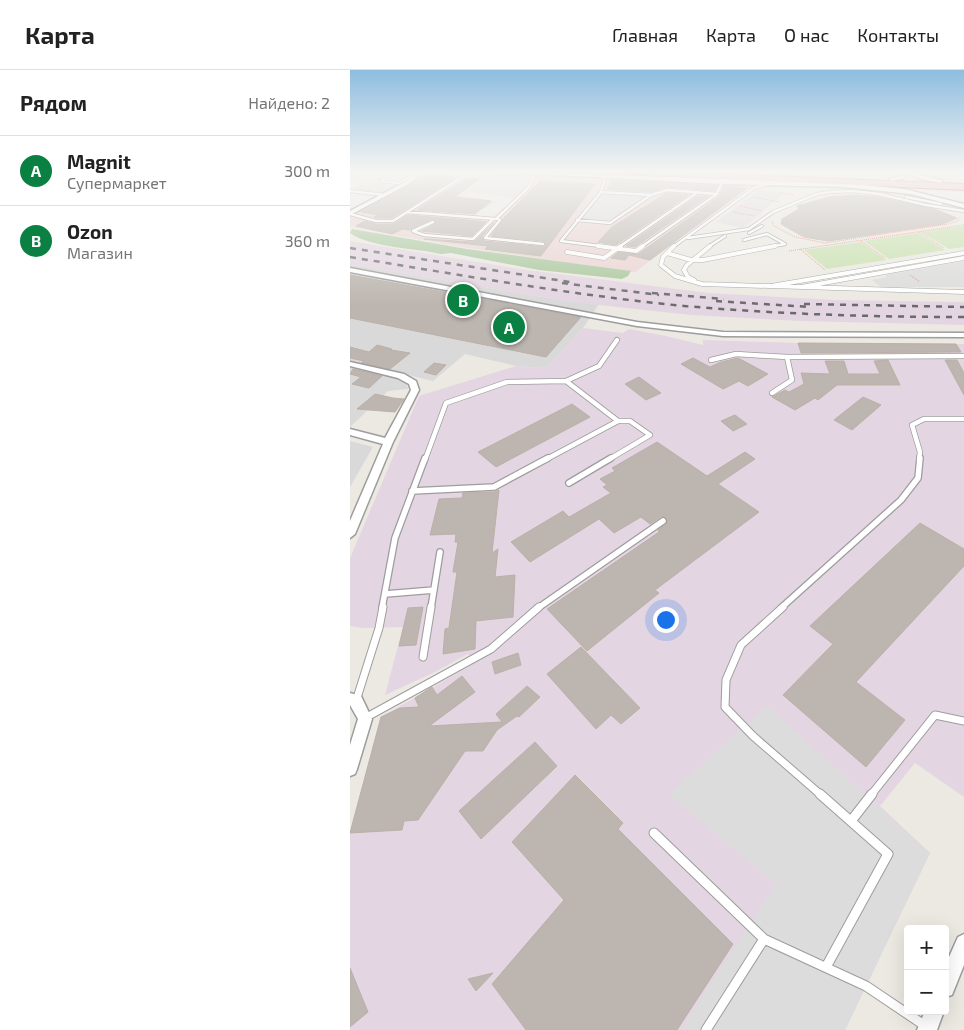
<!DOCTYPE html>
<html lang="ru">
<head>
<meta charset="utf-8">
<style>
	:root { --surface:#fff; --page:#f6f6f6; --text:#222; --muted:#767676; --line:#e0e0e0; --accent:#0b8043 }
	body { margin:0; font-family:"Exo 2",sans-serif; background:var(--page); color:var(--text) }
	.controls { position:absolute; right:15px; bottom:15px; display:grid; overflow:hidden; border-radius:5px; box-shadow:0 5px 20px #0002 }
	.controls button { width:45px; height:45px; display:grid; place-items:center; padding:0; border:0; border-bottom:1px solid var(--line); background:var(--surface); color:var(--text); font:25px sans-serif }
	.you { position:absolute; left:315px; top:549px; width:18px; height:18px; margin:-12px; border:4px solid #fff; border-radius:50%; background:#1a73e8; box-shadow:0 0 0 8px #1a73e833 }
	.badge { display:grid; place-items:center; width:32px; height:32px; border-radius:50%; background:var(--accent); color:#fff; font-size:16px; font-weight:700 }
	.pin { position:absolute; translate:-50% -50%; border:2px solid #fff; box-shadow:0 1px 5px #0006 }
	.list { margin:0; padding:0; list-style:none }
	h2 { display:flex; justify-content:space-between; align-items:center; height:65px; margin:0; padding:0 20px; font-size:21px }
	h2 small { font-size:16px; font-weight:400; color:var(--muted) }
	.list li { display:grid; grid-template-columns:32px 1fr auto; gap:15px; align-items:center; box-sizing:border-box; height:70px; padding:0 20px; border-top:1px solid var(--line) }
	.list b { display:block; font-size:19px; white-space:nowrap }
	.list p { margin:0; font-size:16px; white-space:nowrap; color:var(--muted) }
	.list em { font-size:16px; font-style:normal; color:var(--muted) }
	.map { position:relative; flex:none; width:614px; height:960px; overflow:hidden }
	header { display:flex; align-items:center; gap:30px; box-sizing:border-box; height:70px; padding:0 25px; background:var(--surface); border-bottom:1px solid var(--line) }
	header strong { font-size:24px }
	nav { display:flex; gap:28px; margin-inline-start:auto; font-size:18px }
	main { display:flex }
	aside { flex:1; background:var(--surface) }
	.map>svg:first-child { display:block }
	.residential { fill:#dad9d9 }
	.commercial { fill:#ebd4d3 }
	.industrial { fill:#e4d5e2 }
	.grass { fill:#c7e1ad }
	.forest { fill:#a9c79c }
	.parking { fill:#dcdcdc }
	.building { fill:#bcb5b0; stroke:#bcb0a7 }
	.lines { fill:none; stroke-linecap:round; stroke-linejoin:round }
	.service-far5-casing { stroke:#9d9d9d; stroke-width:4 }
	.service-far4-casing { stroke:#9d9d9d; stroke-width:5 }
	.service-far3-casing { stroke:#9d9d9d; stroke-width:6 }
	.service-far2-casing { stroke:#9d9d9d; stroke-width:8 }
	.service-far1-casing { stroke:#9d9d9d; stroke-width:9 }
	.service-casing { stroke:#9d9d9d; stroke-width:11 }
	.minor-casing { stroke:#9d9d9d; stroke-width:3 }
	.trunk-casing { stroke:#c33768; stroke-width:2 }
	.path { stroke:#ea8076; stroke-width:1; stroke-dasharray:1 1; stroke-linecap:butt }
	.service-far5 { stroke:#fff; stroke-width:2.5 }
	.service-far4 { stroke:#fff; stroke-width:4 }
	.service-far3 { stroke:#fff; stroke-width:4.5 }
	.service-far2 { stroke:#fff; stroke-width:5.5 }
	.service-far1 { stroke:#fff; stroke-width:7 }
	.service { stroke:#fff; stroke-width:9 }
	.minor { fill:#fff; fill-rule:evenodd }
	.trunk { fill:#e6b0a2; fill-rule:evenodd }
	.rail { stroke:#6a6a6a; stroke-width:2.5; stroke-dasharray:6 6; stroke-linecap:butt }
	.path-bridge { stroke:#ea8076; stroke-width:1; stroke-dasharray:1 1; stroke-linecap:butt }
</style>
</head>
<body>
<header>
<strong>Карта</strong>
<nav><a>Главная</a><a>Карта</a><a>О нас</a><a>Контакты</a></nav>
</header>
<main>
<aside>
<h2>Рядом<small>Найдено: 2</small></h2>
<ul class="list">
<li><span class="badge">A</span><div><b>Magnit</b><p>Супермаркет</p></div><em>300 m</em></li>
<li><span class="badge">B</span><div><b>Ozon</b><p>Магазин</p></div><em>360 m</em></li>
</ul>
</aside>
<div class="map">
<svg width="614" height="960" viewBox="0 0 614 960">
	<rect width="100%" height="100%" fill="#ece9e2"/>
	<path class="residential" d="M16,112L47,116L34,123L1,120Z
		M52,117L72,120L61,127L85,128L95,124L145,131L134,139L116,137L104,146L56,141L53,143L43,142L33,149L20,147L23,145L5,142Z
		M0,194L222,232L249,234L233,258L199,296L193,298L166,296L115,284L83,311L0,291Z
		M0,297L46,308L57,314L58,319L38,321L0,357Z
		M0,371L23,377L0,417Z"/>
	<path class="commercial" d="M147,102L259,109L400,117L285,202L117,178L0,157V145L5,142L24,145L21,147L33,149L44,142L139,150L165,128L117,121Z"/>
	<path class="industrial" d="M0,171L177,200L358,223L484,230L614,232V255L450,251L341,245L222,232L0,194Z
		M233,258L273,263L279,259L316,266L353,275V270L448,273L614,274V727L565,693L530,736L580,783L495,960H0V762L31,647L123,594L118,584L83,603L35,625L53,557L13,558L0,556V488L69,326L166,296L193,298L199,296Z"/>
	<path class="grass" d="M614,156V177L599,179L571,162Z
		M568,163L595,180L539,189L514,171Z
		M511,172L536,190L477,199L454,180Z"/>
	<path class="forest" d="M2,159L117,179L281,201L278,206L272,209L189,200L101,183L91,184C65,178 22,178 0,163Z"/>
	<path class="parking" d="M144,104L180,105L177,115L162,128L119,121L125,118L123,117Z
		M195,107L223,109H249L245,114L192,110Z
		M253,120L296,122H310L261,154L227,151Z
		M409,120L433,124L393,158L366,152Z
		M614,191V217H531L522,210L537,207L535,205Z
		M417,636L580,783L495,960H331L426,814L319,724Z"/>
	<path class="building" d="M76,103L107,107L42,148H26L24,147L29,145L11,142L58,117Z
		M117,108L130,109L104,127L141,131L125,144L67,140Z
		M262,110H268L367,116L365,121L317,117L301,122L257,119Z
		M190,111L245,114L191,186L135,179L138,176L74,169L124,172L144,153L132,166L134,171L195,177L196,173L193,171L141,166L153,149Z
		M374,116L397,118L300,190L279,185L275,190L261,188L268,182L288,184L369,127Z
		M317,123L338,125L266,175L248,172L262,157Z
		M506,125L528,127L584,139L607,148L593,154L478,171L454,167L431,154L432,149L449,139L447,136L479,127Z
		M348,126H358L285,177L276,176Z
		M58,145L117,150L136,152L122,166L71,161L85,154L86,151L83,149L60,160L53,159L42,164L6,156L15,151L26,154H44Z
		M0,205L231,247L196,287L0,248Z
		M448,273L606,274L611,282L451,283Z
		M27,275L42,279L41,280L60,283L40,299L11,293L14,291L0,288V277L19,282Z
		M343,288L360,297L371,292L388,288L418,304L398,316L389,311L373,319L331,294Z
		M538,290L550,315H487L468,330L465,328L445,340L422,327L435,320L439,322L454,314L451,303L480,304L475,291H494L498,304H530L524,291Z
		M595,290H607L614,303V325Z
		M84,293L96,295L86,305L74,302Z
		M3,299L32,306L19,318L2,314L11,307L0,304Z
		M289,307L311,323L296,330L275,314Z
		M25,324L43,328L54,329L45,342L7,339Z
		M513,327L531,335L502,360L484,350Z
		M222,334L240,347L146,397L128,382Z
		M385,345L397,354L383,361L371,351Z
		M307,372L357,406L395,382L405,389L368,414L409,442L305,520L309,523L237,581L197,539L309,462L308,460L317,453V449L312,446L300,454L291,447L264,463L249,449L180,492L161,472L213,441L219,447L261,423L253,417L257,415L250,409L265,401L262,398Z
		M149,420L142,483L148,479L145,507L165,505L163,547L126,551L125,579L93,584L95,559L99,558L107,502H103L108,472H105L106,464L80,465L89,429L112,428L113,423L144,422Z
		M570,453L614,479V496L506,612L555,650L516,697L433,625L483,574L460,556Z
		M73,537L66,575L49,576L58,538Z
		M231,577L290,638L271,654L261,645L246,659L197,604Z
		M168,583L171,595L145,604L142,592Z
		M112,606L125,622L79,656L152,652L146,644L177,616L190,627L169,647L167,646L147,660L133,681H115L68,750L54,751L52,760L0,763L31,647L50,638L69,637L65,628L82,617L87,625Z
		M185,672L207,696L131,769L109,741Z
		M225,705L273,753L268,759L383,874L327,960H176L142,914L214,830L162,772Z
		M0,898L18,942L0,957Z
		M143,903L126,921L118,909Z"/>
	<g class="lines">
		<g class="service-far5-casing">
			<path id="service-far5" d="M47,102L31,111L49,113L67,102
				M408,104L424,102
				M256,106L251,122L211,171L258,177
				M0,121L34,125
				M301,125L317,120L367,124
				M556,127L591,134
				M57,142L146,149L179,117L185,103
				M0,144L26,151H43L120,102
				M148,149L150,150L135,168L193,174
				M227,150L260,153L301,125L251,122
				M83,152L63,161L74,165L123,169L143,149
				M399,163L412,156
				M338,168L399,159L423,142L467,124L480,122L503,121L529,124L576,135L614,141
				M394,170L417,164L435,174L418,177
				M269,177L348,122
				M291,177L367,124L372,112
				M323,177L404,118L417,114
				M358,177L375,166"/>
		</g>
		<g class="service-far4-casing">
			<path id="service-far4" d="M248,176L286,181L293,176
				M324,176L313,187L311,195L325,206L352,214L614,222
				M217,182L254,188L271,176
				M317,183L341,190H353L425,176
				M344,210L338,207L334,200L337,195L360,176
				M421,216L614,183
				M451,217L614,188"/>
		</g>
		<g class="service-far3-casing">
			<path id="service-far3" d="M361,290L386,284L437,287L614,286
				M216,311L249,296L267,270
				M422,323L442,310L437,287
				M75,390L96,333L157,312L216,311L268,351
				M195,390L268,351H280L300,365L258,390
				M569,390L570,382L562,355L574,349H614"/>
		</g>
		<g class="service-far2-casing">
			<path id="service-far2" d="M219,413L261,388
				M62,421L144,417L198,388
				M35,524L84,520
				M32,538L45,468L75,388
				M81,538L90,482
				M188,538L313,451
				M431,538L551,430L568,408L570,388"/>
		</g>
		<g class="service-far1-casing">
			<path id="service-far1" d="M433,537L391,575L376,610L375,637L403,666L471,725
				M73,587L81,537
				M6,631L29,558L33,537
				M15,648L141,579L189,537
				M521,725L585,645L614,651"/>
		</g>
		<g class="service-casing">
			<path id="service" d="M470,724L538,784L476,897
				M501,751L522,724
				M304,763L414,869
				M356,960L414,869L516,916L577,957"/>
		</g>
		<g class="minor-casing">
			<path id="minor" d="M70,102H75L57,115L0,145V141L53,113Z
				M169,102L494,113L554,119L614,134V138L561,124L494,117L372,114L171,103Z
				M553,102H562L593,111L590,113L568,108L557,103L555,108L542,111L539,109L551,106Z
				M0,198L287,252L373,262L614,263V267L373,266L287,256L0,202Z
				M0,292L54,304L66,311L69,320L43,372L5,464L0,468V451L33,374L0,365V359L35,368L61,320L59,314L48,308L0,296Z
				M0,623L11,626L22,649L7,699L5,704L0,706V675L8,649L0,635Z
				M614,864V895L602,925L595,927V896L608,867Z
				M575,941H594L587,960H567Z"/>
		</g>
		<g class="trunk-casing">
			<path id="trunk" d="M267,102H322L614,114V120L271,104Z"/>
		</g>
		<path class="path" d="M604,102L614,105
			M599,107L611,102
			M430,123L443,125
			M403,127L429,132
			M390,136L412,141
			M383,142L404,146
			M422,151L424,156L445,167L475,173L598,154L608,151L609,147
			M569,162L594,178
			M511,171L535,188
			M450,179L475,200
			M439,181L614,155
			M560,205L570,212"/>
		<use href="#service-far5" class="service-far5"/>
		<use href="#service-far4" class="service-far4"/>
		<use href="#service-far3" class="service-far3"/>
		<use href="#service-far2" class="service-far2"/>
		<use href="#service-far1" class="service-far1"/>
		<use href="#service" class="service"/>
		<use href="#minor" class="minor"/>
		<use href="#trunk" class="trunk"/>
		<path class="rail" d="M0,178L220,212
			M0,187C111,205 222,225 334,236C427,244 520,247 614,247
			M212,213L309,225
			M302,223L374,229
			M366,231L461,237
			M454,234L614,237"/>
		<path class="path-bridge" d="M598,108L607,121"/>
	</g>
	<linearGradient id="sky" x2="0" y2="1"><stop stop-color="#8ebde0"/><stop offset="0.43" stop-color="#f6f5f2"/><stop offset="1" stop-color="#f6f5f2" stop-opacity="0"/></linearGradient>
	<rect width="614" height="236" fill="url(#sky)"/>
</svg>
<div class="controls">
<button>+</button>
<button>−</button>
</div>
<div class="you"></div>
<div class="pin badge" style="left:159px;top:257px">A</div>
<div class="pin badge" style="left:113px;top:230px">B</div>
</div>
</main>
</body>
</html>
